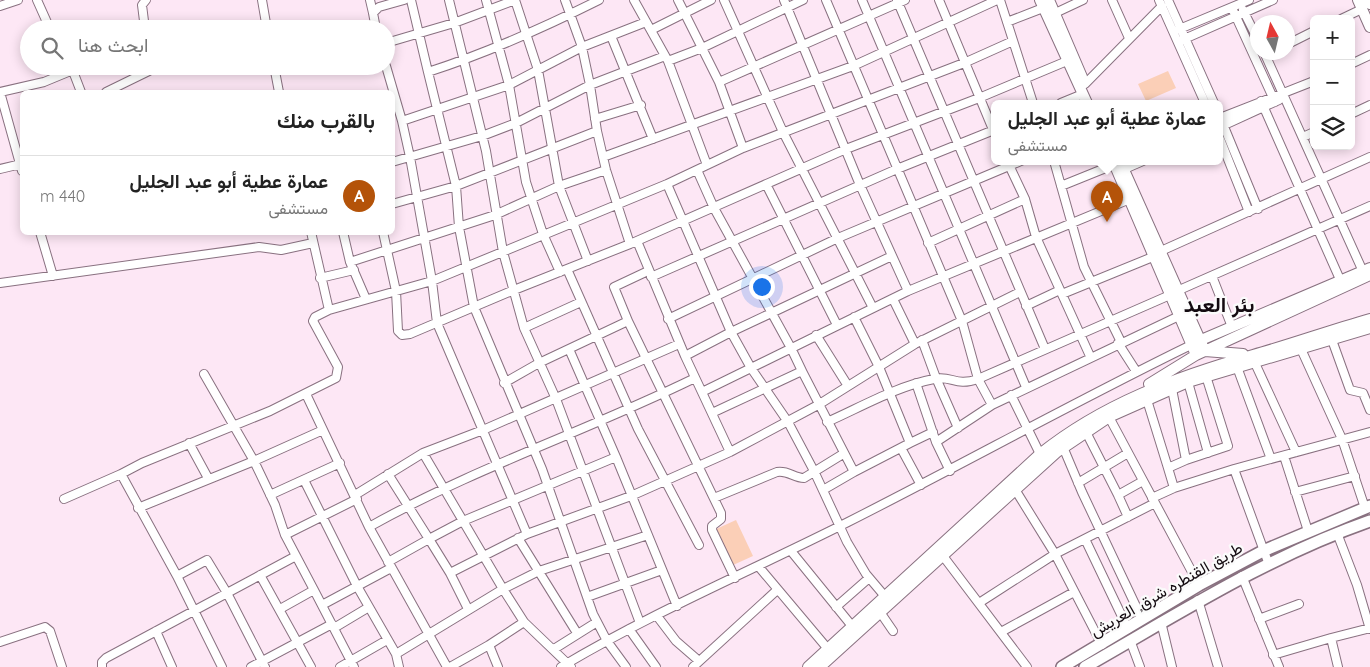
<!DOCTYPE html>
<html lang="ar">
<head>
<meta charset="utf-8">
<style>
	:root { --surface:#fff; --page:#f2f2f2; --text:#222; --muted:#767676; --line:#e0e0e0; --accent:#b45309 }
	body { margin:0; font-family:Quicksand,Vazirmatn,sans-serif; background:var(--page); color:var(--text); direction:rtl }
	.controls { position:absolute; right:15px; top:15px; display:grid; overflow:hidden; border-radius:8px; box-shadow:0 2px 12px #0003 }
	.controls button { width:45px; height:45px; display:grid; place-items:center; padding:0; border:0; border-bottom:1px solid var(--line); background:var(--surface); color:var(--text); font:25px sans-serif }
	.compass { position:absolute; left:1250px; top:15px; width:45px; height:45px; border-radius:50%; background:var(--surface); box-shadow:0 2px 12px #0003; rotate:352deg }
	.you { position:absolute; left:761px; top:286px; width:18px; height:18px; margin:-12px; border:4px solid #fff; border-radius:50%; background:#1a73e8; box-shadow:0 0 0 8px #1a73e833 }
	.badge { display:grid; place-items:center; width:32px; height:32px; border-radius:50%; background:var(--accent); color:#fff; font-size:16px; font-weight:700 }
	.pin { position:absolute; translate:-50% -41px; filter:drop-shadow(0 1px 2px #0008) }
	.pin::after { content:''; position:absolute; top:26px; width:18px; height:15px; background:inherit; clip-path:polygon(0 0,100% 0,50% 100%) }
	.popup { position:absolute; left:991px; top:100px; width:232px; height:65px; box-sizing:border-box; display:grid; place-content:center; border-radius:8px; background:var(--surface); filter:drop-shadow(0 1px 4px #0005); font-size:16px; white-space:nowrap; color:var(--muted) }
	.popup b { font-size:19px; color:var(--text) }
	.popup::after { content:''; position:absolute; left:50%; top:100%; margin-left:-10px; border:10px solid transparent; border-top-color:var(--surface) }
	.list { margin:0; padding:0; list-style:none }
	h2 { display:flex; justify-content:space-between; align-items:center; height:65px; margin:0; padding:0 20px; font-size:21px }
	h2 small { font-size:16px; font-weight:400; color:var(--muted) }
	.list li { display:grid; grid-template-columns:32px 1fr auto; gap:15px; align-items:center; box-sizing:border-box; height:80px; padding:0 20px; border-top:1px solid var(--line) }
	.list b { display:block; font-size:19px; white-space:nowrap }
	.list p { margin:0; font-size:16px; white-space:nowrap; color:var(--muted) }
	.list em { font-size:16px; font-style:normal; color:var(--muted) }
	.icon { flex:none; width:28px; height:28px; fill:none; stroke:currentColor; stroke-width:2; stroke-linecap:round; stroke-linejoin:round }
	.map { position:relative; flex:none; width:1370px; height:667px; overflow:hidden; direction:ltr }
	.search { position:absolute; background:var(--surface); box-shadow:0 2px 12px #0003; left:20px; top:20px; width:375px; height:55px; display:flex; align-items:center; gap:12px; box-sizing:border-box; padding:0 18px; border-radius:28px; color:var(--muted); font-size:19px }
	.panel { position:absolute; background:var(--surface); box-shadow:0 2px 12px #0003; left:20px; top:90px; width:375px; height:145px; border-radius:8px; direction:rtl }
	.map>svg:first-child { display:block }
	.green { fill:#fbcfb7 }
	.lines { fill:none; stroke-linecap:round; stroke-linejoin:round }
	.minor-casing { stroke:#897180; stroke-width:10 }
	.major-casing { stroke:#897180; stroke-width:12 }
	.highway-casing { stroke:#897180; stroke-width:14 }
	.minor { stroke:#fff; stroke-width:8 }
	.major { stroke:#fff; stroke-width:10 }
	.highway { stroke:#fff; stroke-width:11 }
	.labels { text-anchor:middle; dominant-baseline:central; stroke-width:4.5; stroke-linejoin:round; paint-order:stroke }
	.street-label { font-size:16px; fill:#130a10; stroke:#fbfbfb }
	.district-label { font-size:21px; font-weight:bold; fill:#130a10; stroke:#fbfbfb }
</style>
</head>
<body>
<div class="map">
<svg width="1370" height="667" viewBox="0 0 1370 667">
	<rect width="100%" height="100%" fill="#fde7f5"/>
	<path class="green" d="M1168,71L1176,88L1146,101L1138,84Z
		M736,520L753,556L731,566L714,530Z"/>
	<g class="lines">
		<g class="minor-casing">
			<path id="minor" d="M37,0L50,29
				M262,0L267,29
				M370,0L373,13
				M411,0L428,72C487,53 543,28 599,0
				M449,0L486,151L503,252L524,328
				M486,0L509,85L526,182L543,234L560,272
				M515,0L538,70L559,186L606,170
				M634,0L668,61L702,48L803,0
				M678,0L719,82L743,148
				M724,0L783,132L873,308
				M784,0L860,185L908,291
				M826,0L962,321L978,379L992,405
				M862,0L1026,387
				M897,0L1045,349
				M939,0L994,132
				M1000,0L1033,103
				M1112,0L1129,38
				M1159,0L1205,103
				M1168,0L1214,103
				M0,6L18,0
				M1232,8L1275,102
				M1243,10L1258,40
				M1051,15L1083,0
				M1341,19L1362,9
				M1007,22L1043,8
				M145,29L142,5L146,0
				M376,29L373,13L379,7L404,0
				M651,30L711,0
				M1177,30L1249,0
				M611,36L653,139
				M1182,40L1273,0
				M386,43L454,23L515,0
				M1288,44L1314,31
				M1264,52L1365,276
				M668,61L707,165
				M1351,64L1370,55
				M71,66L81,92
				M274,66L279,92
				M386,66L402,121L410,157L432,281L437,323L527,534
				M428,72L456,186L459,227L474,307L542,469L593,614L607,641L626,667
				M719,82L905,0
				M1085,84L1162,6
				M0,92L22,171
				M0,92L44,82L73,70
				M106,92L149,71L153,66
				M1261,101L1342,284
				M1061,103L1083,94
				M1351,114L1370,105
				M1220,117L1258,209
				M1220,118L1314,81
				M595,119L641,105
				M402,121L509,85L582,47L646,22
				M1220,127L1279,100
				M597,131L606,170L630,244
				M1303,137L1314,132
				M1220,139L1249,212
				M603,157L853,66L997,0
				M1054,161L1084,267L1121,342
				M392,162L482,136L516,123L590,85L582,47L565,0
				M1008,163L1025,199L1036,237L1090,356
				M0,169L21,164
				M697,170L714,208L791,348L802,371L712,413
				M1120,171L1143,161
				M667,184L731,332L751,368L788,422L814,471L847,542L866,574L888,600
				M766,184L837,325
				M1061,186L1118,163
				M392,204L456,186L597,131L590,85L665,56
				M40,232L53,276
				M343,232L350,262L366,299
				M383,232L396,291L398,331L402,335L410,334L514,290L630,244L846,149L979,98L1067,61
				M637,241L685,356L730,452
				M928,243L1025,199
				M1161,251L1370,157
				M350,262L495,215L559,186L588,261
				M567,269L638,429L699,545
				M1212,276L1232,327
				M651,277L897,169L994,130
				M320,278L354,270
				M0,283L259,247L281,250L313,243
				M1177,291L1370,206
				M1062,294L1155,256
				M893,299L915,344
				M581,302L524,328L556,399L640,623
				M1026,306L1060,290
				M329,310L432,281L667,184L743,148L964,63L1013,41
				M854,317L879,367L910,443L854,472
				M668,319L838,238L1021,161
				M628,321L614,287L648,271
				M816,335L848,386
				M922,340L936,378L958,428
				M1332,340L1350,390L1363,393L1370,410
				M1118,343L1136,371
				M569,349L616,457
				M1301,349L1342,439L1365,508
				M685,356L731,332L892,256
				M1254,361L1296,452
				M1237,367L1271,459
				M802,371L854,472L823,490
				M204,374L254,461L275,505L285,535L314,590
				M1188,382L1208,453
				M504,383L539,363L628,321L721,513V519L712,526V530L735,578
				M916,383L936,442L950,471
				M1172,389L1186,460L1168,468L1174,488
				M702,392L908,291L1130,199
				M306,394L369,527L447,667
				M1011,395L1040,454
				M1147,400L1168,468
				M1109,417L1199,585
				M827,422C861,407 897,386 934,379C952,375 955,387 978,379L1170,295
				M1086,432L1118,495L1143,481
				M936,442L992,405L1179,316
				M189,443L208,478
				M910,443L933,432
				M1063,447L1082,492L1142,619
				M901,448L921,485
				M423,453L503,589L524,622L571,667
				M1284,456L1308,531
				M1186,460L1228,446L1206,376
				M1234,469L1268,562
				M304,480L357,586L396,654
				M1078,483L1128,453
				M1016,491L1055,554L1102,645
				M1295,492L1355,476
				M270,495L340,463
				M355,495L423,453L483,430L679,344
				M1118,495L1128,517
				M714,498L777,472C788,470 794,478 804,478L843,454
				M1152,498L1174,488L1234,469L1370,432
				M64,499L121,474
				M138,508L254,461L323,430
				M369,527C474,468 587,431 695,378
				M1337,533L1357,585L1370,629
				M285,535L357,499
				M518,538L577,633
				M1085,539L1128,629
				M791,551L852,626
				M943,556L1027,667
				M388,562L429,539L388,474
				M759,567L828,649
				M450,573L468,609
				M260,575L311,667
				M177,576L121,474L142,463L270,411L336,378L338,367L313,321L315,317L329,310L311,232
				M1242,576L1279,667
				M587,597L662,570
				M1198,600L1218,667
				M979,603L1055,554L1155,503
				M322,605L391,568
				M677,606L616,457L463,521L429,539L450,573L527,534L631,496L730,452L818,405L915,344L1020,292
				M836,607L869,578
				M280,609L314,590L354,667
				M880,612L893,631
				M657,616L676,641L699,661
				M1259,619L1299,604
				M1161,622L1172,667
				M334,628L369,607
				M629,629L656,667
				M156,631L172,667
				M1001,632L1074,592
				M1331,638L1370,628
				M1130,640L1140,667
				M0,642L45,627L50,631L62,667
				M554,649L597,622
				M1273,655L1331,638L1338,667
				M102,667V662L106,658L296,556
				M222,667L177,576L207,560L227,593L265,667
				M251,667L332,624
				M340,667L387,640
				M399,667L396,654L503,589L539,571L648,535
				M450,667L489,645
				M498,667L489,645L524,622
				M561,667C653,612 753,570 848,522C963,464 1076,401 1191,345
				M693,667L776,591"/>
		</g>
		<g class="major-casing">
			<path id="major" d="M1040,0L1087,103
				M1049,0L1082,77
				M1358,0L1370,27
				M1368,0L1370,4
				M1113,161L1196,355
				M1120,161L1205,351L1243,354
				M1194,343L1370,268
				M1149,384L1196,355L1370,275
				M808,667L1040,454C1102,404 1178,376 1253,355C1292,344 1331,330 1370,319
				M820,667L1057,452L1109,417L1188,382L1370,328"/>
		</g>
		<g class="highway-casing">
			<path id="highway" d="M1062,667L1199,585L1263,551L1370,506
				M1085,667C1180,613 1267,557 1370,521"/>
		</g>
		<use href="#minor" class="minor"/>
		<use href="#major" class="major"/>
		<use href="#highway" class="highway"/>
	</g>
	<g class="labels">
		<g class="street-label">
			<text transform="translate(1166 589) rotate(-30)">طريق القنطره شرق, العريش</text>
		</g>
		<g class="district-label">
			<text x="1219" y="304">بئر العبد</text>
		</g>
	</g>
</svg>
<div class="controls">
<button>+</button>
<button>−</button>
<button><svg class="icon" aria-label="layers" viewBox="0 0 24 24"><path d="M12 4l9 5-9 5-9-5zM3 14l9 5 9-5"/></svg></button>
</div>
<svg class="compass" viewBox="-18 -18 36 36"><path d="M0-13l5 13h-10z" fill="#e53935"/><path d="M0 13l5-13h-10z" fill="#767676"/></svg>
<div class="you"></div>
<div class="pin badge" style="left:1107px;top:222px">A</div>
<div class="popup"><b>عمارة عطية أبو عبد الجليل</b>مستشفى</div>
<div class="search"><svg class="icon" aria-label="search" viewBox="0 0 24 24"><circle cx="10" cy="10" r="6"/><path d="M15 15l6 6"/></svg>ابحث هنا</div>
<section class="panel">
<h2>بالقرب منك<small></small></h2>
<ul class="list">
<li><span class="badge">A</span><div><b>عمارة عطية أبو عبد الجليل</b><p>مستشفى</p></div><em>440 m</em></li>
</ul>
</section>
</div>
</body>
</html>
